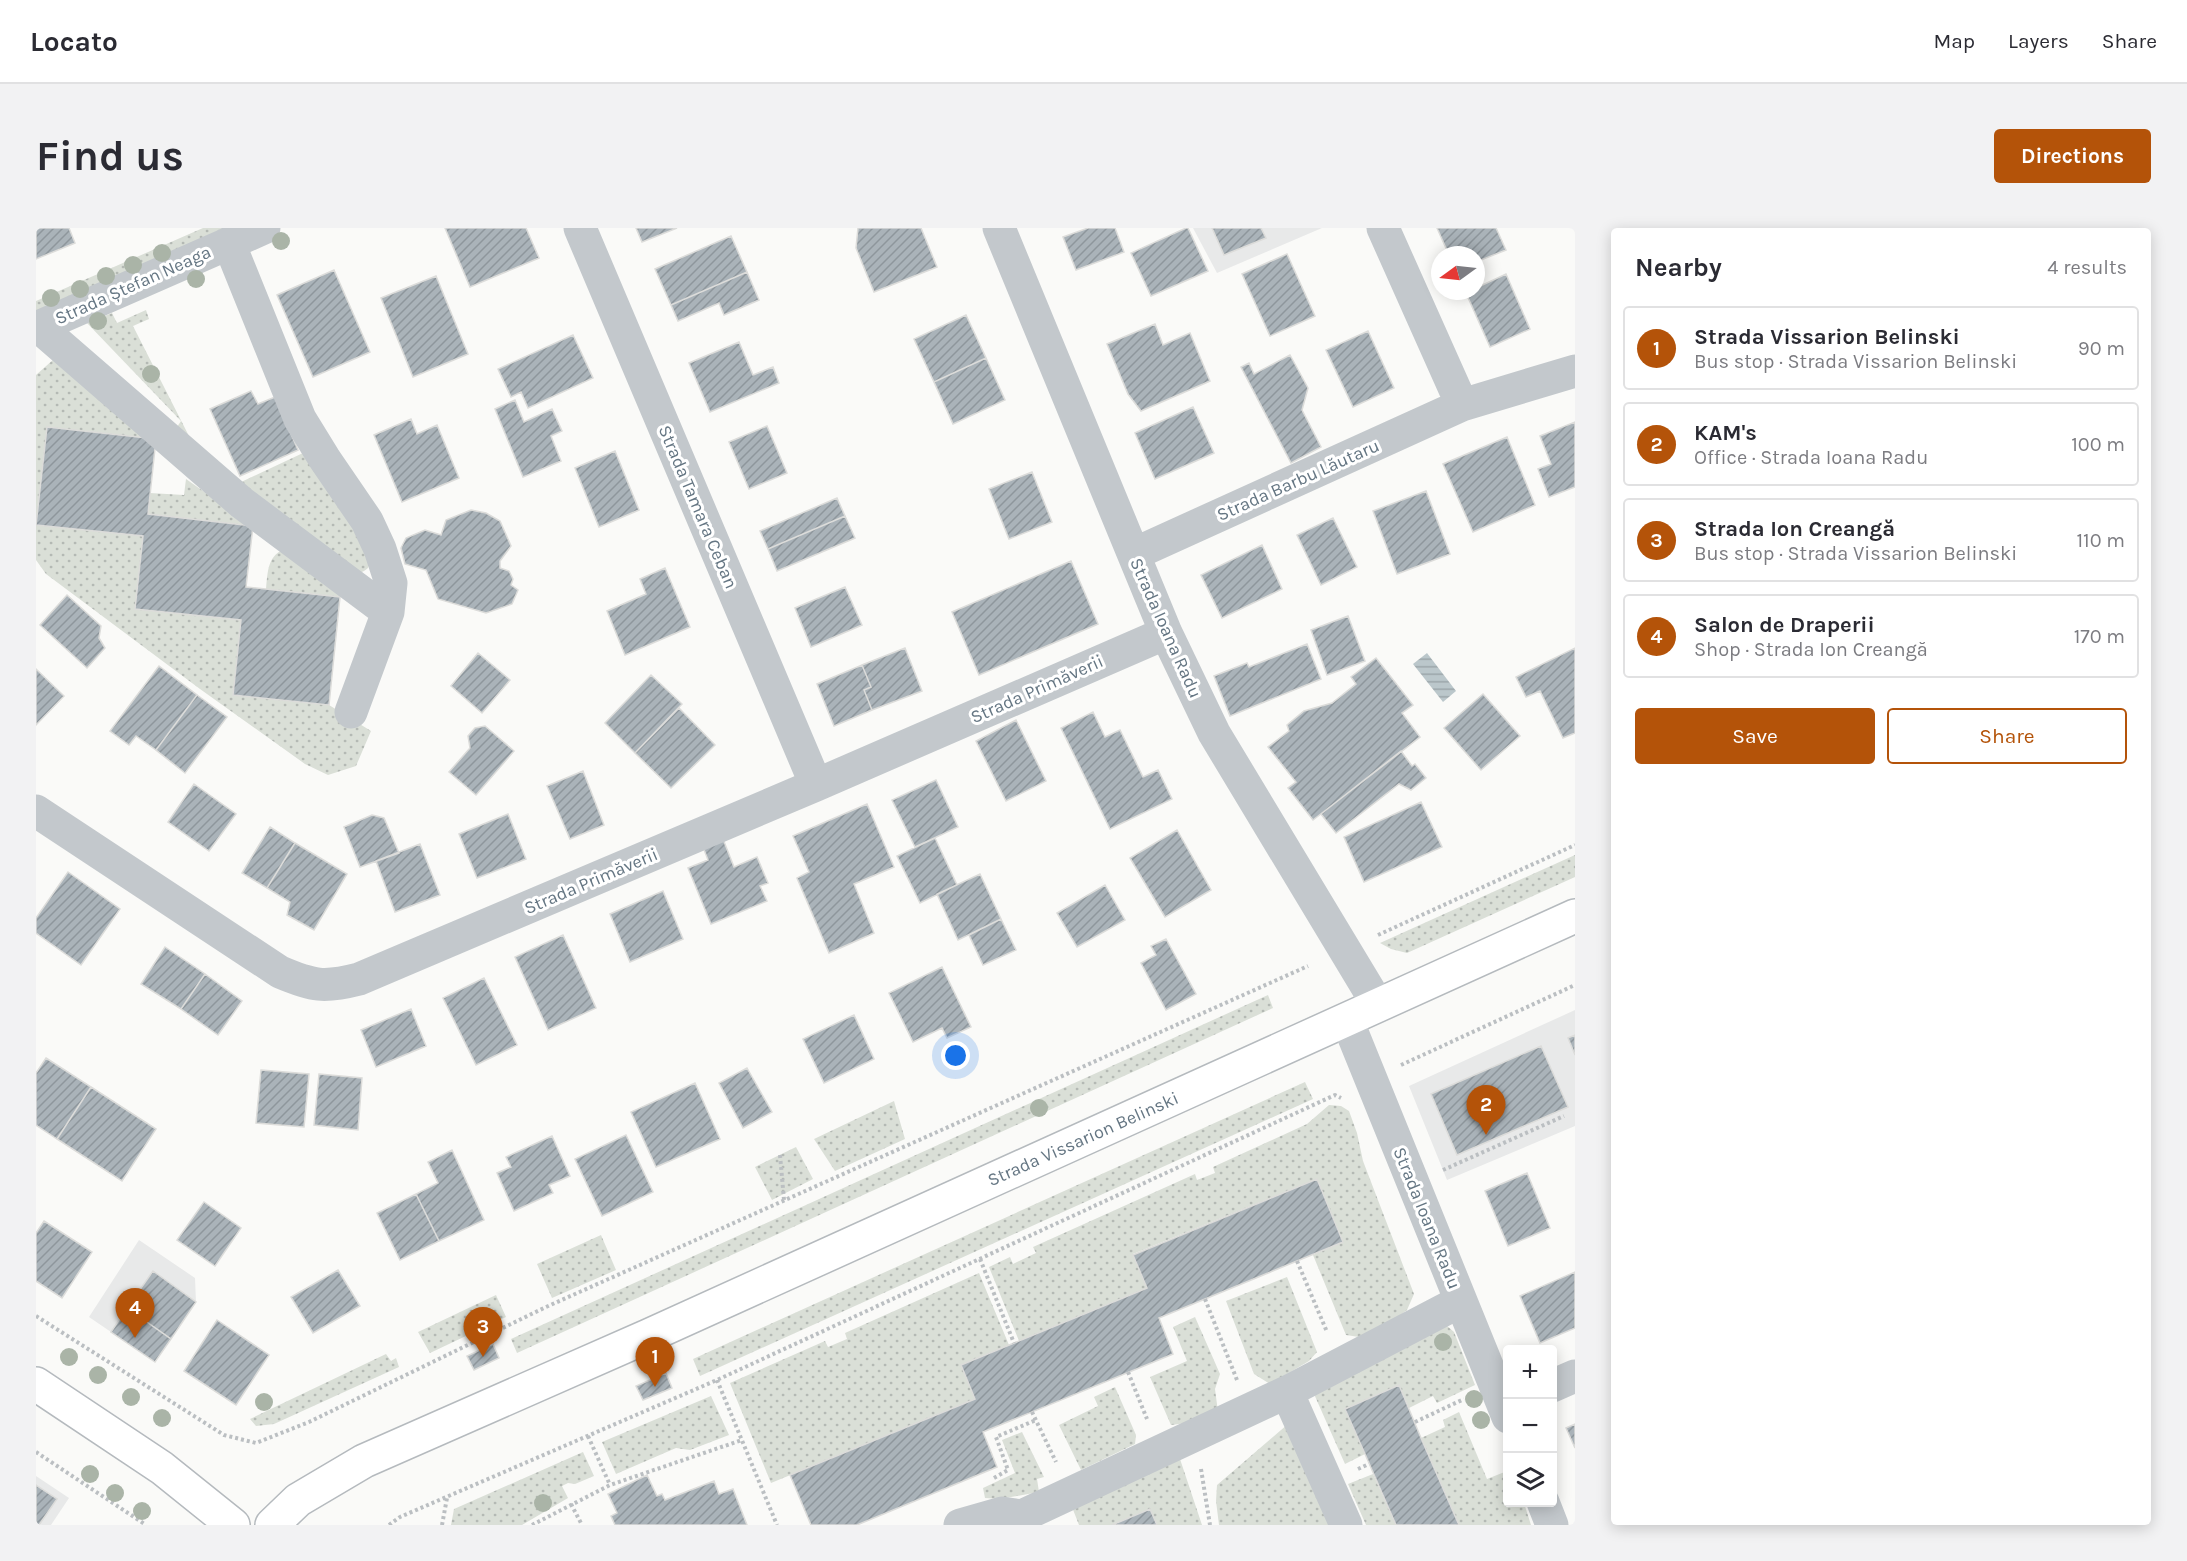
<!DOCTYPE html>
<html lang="en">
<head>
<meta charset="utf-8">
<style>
	:root { --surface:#fff; --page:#f2f2f3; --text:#2b2b33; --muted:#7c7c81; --line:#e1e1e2; --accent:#b45309 }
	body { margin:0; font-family:Karla,sans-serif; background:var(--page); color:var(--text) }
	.controls { position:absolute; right:18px; bottom:18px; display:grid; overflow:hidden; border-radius:6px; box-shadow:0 3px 15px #0003 }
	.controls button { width:54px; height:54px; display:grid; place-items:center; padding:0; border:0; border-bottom:2px solid var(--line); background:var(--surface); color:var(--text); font:30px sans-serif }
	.compass { position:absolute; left:1395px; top:18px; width:54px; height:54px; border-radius:50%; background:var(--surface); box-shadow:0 3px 15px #0003; rotate:255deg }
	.you { position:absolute; left:920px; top:828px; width:21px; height:21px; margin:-15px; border:4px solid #fff; border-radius:50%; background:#1a73e8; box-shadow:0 0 0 9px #1a73e833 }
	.badge { display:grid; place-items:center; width:39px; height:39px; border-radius:50%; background:var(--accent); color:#fff; font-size:20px; font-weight:700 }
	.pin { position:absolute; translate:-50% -50px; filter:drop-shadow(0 2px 3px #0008) }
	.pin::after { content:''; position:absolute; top:32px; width:21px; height:18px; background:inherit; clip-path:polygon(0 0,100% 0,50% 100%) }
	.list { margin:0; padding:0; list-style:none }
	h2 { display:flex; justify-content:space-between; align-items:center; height:78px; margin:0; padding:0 24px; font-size:26px }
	h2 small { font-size:20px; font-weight:400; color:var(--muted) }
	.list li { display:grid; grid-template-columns:39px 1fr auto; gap:18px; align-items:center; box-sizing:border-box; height:84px; margin:0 12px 12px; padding:0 12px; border:2px solid var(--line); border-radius:6px }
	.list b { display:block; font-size:22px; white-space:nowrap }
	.list p { margin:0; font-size:20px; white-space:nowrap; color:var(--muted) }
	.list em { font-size:20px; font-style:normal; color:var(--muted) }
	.actions { display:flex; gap:12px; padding:18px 24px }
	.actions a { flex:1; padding:14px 0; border:2px solid var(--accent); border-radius:6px; text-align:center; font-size:21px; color:var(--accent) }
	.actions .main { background:var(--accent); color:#fff }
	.icon { flex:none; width:33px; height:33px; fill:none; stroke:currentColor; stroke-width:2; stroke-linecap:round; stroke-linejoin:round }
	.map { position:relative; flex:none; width:1539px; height:1297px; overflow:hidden; border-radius:6px }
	header { display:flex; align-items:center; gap:36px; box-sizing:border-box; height:84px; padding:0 30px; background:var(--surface); border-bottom:2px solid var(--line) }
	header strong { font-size:28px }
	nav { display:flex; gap:33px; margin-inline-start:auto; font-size:21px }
	.intro { display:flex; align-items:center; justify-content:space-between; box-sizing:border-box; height:144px; padding:0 36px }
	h1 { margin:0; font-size:42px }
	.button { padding:15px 27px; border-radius:6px; background:var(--accent); color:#fff; font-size:21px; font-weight:700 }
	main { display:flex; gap:36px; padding:0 36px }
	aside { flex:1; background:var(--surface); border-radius:6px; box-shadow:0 3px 15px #0003 }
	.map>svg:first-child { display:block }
	.built { fill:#e8e9e9 }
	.park { fill:url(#park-dots) }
	.water { fill:url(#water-rules) }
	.building { fill:url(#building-hatch); stroke:#dcdcda; stroke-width:1.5 }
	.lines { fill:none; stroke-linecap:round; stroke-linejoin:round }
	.major-casing { stroke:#b5babe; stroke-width:36 }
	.path { stroke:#bbbfc2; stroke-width:4; stroke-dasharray:3 3; stroke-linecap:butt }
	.minor { stroke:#c3c8cc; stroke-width:33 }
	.major { stroke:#fff; stroke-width:33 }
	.tree { fill:#aab4a7 }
	.labels { text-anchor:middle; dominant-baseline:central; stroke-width:6; stroke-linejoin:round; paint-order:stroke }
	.street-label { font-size:18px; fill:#657683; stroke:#fff }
</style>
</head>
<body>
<header>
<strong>Locato</strong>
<nav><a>Map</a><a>Layers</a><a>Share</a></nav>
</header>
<div class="intro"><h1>Find us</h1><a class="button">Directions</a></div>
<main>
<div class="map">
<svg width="1539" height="1297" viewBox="0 0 1539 1297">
	<defs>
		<pattern id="park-dots" width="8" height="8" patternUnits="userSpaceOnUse" patternTransform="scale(1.5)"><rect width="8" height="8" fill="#dadfd7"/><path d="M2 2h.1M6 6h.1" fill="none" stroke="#b4b9b4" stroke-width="1.8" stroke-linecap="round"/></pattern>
		<pattern id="water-rules" width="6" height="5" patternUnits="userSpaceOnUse" patternTransform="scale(1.5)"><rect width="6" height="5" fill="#bbc7cb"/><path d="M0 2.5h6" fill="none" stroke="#9ca6aa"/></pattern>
		<pattern id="building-hatch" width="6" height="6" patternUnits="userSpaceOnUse" patternTransform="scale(1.5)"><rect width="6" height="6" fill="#aab3b9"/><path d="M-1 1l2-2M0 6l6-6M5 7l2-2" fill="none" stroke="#8e969c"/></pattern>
	</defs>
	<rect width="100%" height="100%" fill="#fafaf8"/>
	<path class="built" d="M1157,0H1286L1181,45Z
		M1539,782V898L1411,952L1373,858Z
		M103,1012L159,1050L160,1074L119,1134L53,1089Z
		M0,1248L33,1270L15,1297H0Z"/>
	<path class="park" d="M167,0H191L0,83V73Z
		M110,82L113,91L97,98L157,216L203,255L267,225C273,231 279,236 284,242C295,256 340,325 332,340C330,342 326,344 324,345L198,259L137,205L145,193L51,95L76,85L81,95Z
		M18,131L112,211L0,296L107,308L100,381L205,392L293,477L335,503L320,538L292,547L269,536L164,461L10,346L0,332V147Z
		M150,251L217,298L112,286L114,265L148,267Z
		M251,320L305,359L304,369L230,361C232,343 231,327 251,320Z
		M1539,627V649L1371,725L1355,721L1344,715Z
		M1232,767L1237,780L481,1125L475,1111Z
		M1269,854L1277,871L664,1148L657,1131Z
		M858,873L869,911L799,943L778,911Z
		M1293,877L1305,878L1313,883L1321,905L1327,933L1378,1066L1371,1082L1354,1095L1323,1109L1310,1107L1277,1027L1307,1014L1281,951L1097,1026L1111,1060L983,1113L953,1039L974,1029L977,1036L1000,1025L997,1019L1159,946L1161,952L1179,945L1177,939L1271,896Z
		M760,919L777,951L736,972L719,939Z
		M565,1007L580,1042L516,1070L501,1036Z
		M943,1045L973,1117L925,1137L939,1171L735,1255L694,1155L789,1113L792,1119L811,1111L809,1105Z
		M1251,1049L1281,1124L1273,1133L1234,1156L1218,1146L1190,1073Z
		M460,1067L470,1089L394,1125L382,1104Z
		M1159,1089L1184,1146L1179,1161L1182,1184L1158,1194L1135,1197L1114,1149L1151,1133L1137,1099Z
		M1410,1097L1418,1104L1439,1157L1401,1175L1397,1168L1373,1180L1363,1157L1310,1181L1329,1226L1309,1236L1278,1166Z
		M350,1126L355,1133L360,1130L363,1139L238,1196L220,1198L214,1191Z
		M1079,1159L1100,1207L1099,1216L1045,1242L1023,1197L1062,1178L1058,1169Z
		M675,1168L693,1207L654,1222L640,1220L580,1246L566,1214Z
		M1423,1184L1451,1251L1471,1243L1472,1274L1488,1275L1495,1297H1423L1385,1210L1409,1199L1407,1192Z
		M1252,1196L1298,1297H1183L1180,1273L1181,1257Z
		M986,1204L1008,1249L1001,1251L1003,1264L964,1271L949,1270L947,1260L979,1245L966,1212Z
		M547,1224L558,1248L539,1256L532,1255L526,1258L532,1270L486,1297H415L418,1281Z
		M1143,1228L1166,1297H1121L1114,1281L1076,1297H1043L1036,1279Z
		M1337,1246L1360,1297H1330L1312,1256Z"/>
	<path class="water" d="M1391,425L1420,463L1407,474L1377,436Z"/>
	<path class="building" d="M0,0H33L39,15L0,31Z
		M409,0H490L503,30L434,59Z
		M600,0H641L606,14Z
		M822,0H885L901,39L838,64L820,20Z
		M1052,0H1079L1088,24L1040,42L1027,9Z
		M1150,0H1152L1172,43L1115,68L1095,25Z
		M1176,0H1225L1230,10L1188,27Z
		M1401,0H1460L1470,22L1440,34V27H1413Z
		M695,8L711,44L635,77L619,41Z
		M1251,26L1279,88L1234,108L1206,46Z
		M298,42L334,124L277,149L241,67Z
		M711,44L723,72L688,87L683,75L642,93L635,77Z
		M1470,46L1494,101L1454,119L1430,65L1440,63V60Z
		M400,48L432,126L377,149L345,70Z
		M930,87L950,130L898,154L878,111Z
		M1119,96L1127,117L1154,105L1174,153L1105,183L1092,166L1071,116Z
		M1332,103L1358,160L1317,179L1290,122Z
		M537,107L557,150L492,180L485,164L475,169L462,141Z
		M703,114L717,147L737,139L743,155L674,184L653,135Z
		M1254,127L1272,160L1266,182L1285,219L1255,235L1205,139L1213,135L1218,146Z
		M950,130L969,172L917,196L898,154Z
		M215,163L222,176L239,169L262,222L204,248L174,181Z
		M479,172L488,194L516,181L526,203L515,208L525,233L487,249L459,181Z
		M1157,179L1178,225L1119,251L1099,205Z
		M375,191L381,206L401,197L423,250L366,274L338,207Z
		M1539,194V259L1513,269L1502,241L1515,236L1504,208Z
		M731,198L751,245L713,261L693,214Z
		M11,199L120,211L112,286L217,298L210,359L304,369L293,477L197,467L205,392L99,381L107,308L0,297Z
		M1471,209L1499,277L1437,304L1407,236Z
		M579,223L603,282L563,299L539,240Z
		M996,244L1016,294L973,311L953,261Z
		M1390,263L1414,326L1361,346L1337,283Z
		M801,270L809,288L732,321L724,303Z
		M435,282L450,285L464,293L475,318L464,333V340L473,343L477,351L475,357L482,362L476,376L450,385L402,371L390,342L369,336L365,320L370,310L389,302L405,307L410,292Z
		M809,288L819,310L741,343L732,321Z
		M1297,290L1321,339L1285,357L1261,307Z
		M1226,317L1246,361L1186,390L1165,347Z
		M1035,333L1062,396L943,447L916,384Z
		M629,340L654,399L589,427L571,383L610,366L604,351Z
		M809,359L826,397L775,419L759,380Z
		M31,367L65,398L63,410L69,420L51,440L4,397Z
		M1312,388L1329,433L1291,447L1275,402Z
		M1271,416L1285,451L1194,488L1178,448L1211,435L1213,439Z
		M869,420L886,463L836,482L828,462L835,459L826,437Z
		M1539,420V505L1527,510L1504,463L1490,469L1480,449Z
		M442,425L474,452L446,485L415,458Z
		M1340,430L1377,477L1366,485L1384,509L1277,592L1252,560L1260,554L1232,519L1253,503L1251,497L1268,483L1296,475L1320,456L1315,449Z
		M826,437L835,459L828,462L836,482L798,498L781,456Z
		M123,438L161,467L120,522L100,508L93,517L74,503Z
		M0,441L28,468L0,497Z
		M615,447L646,476L599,525L569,495Z
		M1447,466L1484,508L1445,542L1408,500Z
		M161,467L191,489L149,545L120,522Z
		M643,480L679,517L635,560L599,525Z
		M1057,484L1069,509L1084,502L1107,549L1122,542L1136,571L1074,601L1025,500Z
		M980,492L1010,553L970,573L940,513Z
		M449,498L478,523L440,567L413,544L434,520L432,508L439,500Z
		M1365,523L1376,538L1379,536L1390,550L1375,562L1363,556L1300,605L1285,586Z
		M547,543L568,597L534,611L511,558Z
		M900,552L922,599L879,619L856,572Z
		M158,556L200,586L173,623L132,594Z
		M1385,574L1406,619L1328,654L1308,609Z
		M831,576L858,639L818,656L838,705L793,725L761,650L773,644L757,608Z
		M472,586L490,631L441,650L423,606Z
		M336,587L348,590L363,625L324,639L308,599Z
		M234,599L259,615L231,660L206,645Z
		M1141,602L1175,662L1129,689L1094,630Z
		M899,610L921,657L884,675L861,628Z
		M687,611L698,639L721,629L732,655L724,658L731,673L675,696L652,640L672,632L667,619Z
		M259,615L311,646L278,702L251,687L254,674L231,660Z
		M384,616L404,667L359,684L340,633Z
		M32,644L84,681L45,737L0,705V690Z
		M944,646L965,691L922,712L901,666Z
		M1069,657L1089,692L1041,719L1021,685Z
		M627,663L647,711L594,734L574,686Z
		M965,691L980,722L947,737L933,707Z
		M527,707L560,780L512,802L479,729Z
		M1130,711L1160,766L1130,782L1105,735L1120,727L1115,718Z
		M129,719L169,746L145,781L105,756Z
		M906,739L935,799L911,810L906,800L877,814L853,765Z
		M169,746L206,773L182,807L145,781Z
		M448,750L481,817L440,837L407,770Z
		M375,781L390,818L340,839L325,802Z
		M818,787L838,831L788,855L767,811Z
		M1539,807V827L1532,810Z
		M1505,818L1532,879L1421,927L1395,866Z
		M10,830L55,859L21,911L0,897V845Z
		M711,840L736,884L707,900L683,855Z
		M225,842L273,846L268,899L220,895Z
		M283,846L326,850L322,902L278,897Z
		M659,855L684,911L620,939L595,884Z
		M55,859L120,901L86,953L21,911Z
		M590,907L617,964L566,988L539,931Z
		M516,908L534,948L513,957L517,965L478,983L461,945L475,939L470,929Z
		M416,922L448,992L403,1013L380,966L402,955L392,934Z
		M1491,945L1514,1000L1472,1018L1449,963Z
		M1281,951L1307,1014L1123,1090L1137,1126L947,1204L961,1239L821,1297H775L754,1247L939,1171L925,1137L1111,1060L1097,1027Z
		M380,966L403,1013L364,1032L341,985Z
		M168,974L205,1000L179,1038L141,1012Z
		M8,993L56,1024L26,1070L0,1053V1005Z
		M302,1042L324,1078L277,1105L255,1069Z
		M117,1043L160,1074L135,1111L91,1080Z
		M1539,1044V1100L1504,1115L1484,1068Z
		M91,1080L135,1111L119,1134L75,1104Z
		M181,1092L233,1127L200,1177L148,1143Z
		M457,1116L463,1130L438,1142L431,1128Z
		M630,1145L636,1160L607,1172L600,1158Z
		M1363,1157L1385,1210L1423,1297H1360L1329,1226L1309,1181Z
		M1539,1196V1220L1530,1200Z
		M611,1247L621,1268L626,1266L629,1272L678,1253L683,1266L697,1261L711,1297H579L575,1288L581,1285L572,1266Z
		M0,1257L21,1271L3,1297H0Z
		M1114,1281L1121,1297H1076Z"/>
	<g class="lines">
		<g class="major-casing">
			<path id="major" d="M0,1156L126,1240L197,1297
				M236,1297L262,1272L328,1233L612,1108L1539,688"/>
		</g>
		<path class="path" d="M1342,707L1539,617
			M1365,837L1539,757
			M744,927L748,972
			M1407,942L1528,888
			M944,1031L978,1115
			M1261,1033L1291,1104
			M1169,1071L1201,1152
			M0,1088L188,1207L220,1215L273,1194L510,1079L1272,738
			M1092,1144L1111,1191
			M681,1152L741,1297
			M996,1184L1020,1234
			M1379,1194L1428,1171
			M552,1208L574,1257
			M0,1224L110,1297
			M1165,1241L1174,1297
			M1322,1241L1333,1236
			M958,1250L972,1242L960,1209L1000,1192
			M535,1276L546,1297
			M353,1297L364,1289L681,1152L1286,873L1299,867L1305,870
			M406,1297L411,1270
			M496,1297L574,1257L706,1212"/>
		<path class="minor" d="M544,0L780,557
			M963,0L1130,405L1178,505L1342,777
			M1347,0L1426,177
			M193,15L264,191L288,230L331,293L344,321L355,355L352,384L315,484
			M3,99L206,275L352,384
			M0,100L228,0
			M1098,326L1426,177L1539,143
			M0,583L244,744C277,758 288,760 323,751L780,557L1130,405
			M1311,792L1472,1189
			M1516,1158L1539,1148
			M1251,1164L1310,1297
			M1507,1274L1516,1297
			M924,1297L966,1285L986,1288L1251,1164L1425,1073"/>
		<use href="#major" class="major"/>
	</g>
	<g class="tree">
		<circle cx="245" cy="13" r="9"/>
		<circle cx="126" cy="25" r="9"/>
		<circle cx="97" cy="37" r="9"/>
		<circle cx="70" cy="48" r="9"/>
		<circle cx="160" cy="51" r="9"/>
		<circle cx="44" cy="61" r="9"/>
		<circle cx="15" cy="70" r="9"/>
		<circle cx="62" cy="93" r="9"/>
		<circle cx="115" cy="146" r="9"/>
		<circle cx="1003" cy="880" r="9"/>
		<circle cx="1407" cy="1114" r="9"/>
		<circle cx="33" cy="1129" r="9"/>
		<circle cx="62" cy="1147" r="9"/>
		<circle cx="95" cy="1169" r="9"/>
		<circle cx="1438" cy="1171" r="9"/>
		<circle cx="228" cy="1174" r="9"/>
		<circle cx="126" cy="1190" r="9"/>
		<circle cx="1445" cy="1192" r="9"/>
		<circle cx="54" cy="1246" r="9"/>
		<circle cx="79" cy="1265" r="9"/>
		<circle cx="507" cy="1275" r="9"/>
		<circle cx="106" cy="1283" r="9"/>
	</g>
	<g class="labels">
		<g class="street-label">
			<text transform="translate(97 57) rotate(-24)">Strada Ștefan Neaga</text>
			<text transform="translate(1262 252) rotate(-24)">Strada Barbu Lăutaru</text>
			<text transform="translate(662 279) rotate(67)">Strada Tamara Ceban</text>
			<text transform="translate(1130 400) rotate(66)">Strada Ioana Radu</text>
			<text transform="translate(1001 461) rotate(-24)">Strada Primăverii</text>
			<text transform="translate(555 653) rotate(-23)">Strada Primăverii</text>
			<text transform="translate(1047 911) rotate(-24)">Strada Vissarion Belinski</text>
			<text transform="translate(1391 990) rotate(68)">Strada Ioana Radu</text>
		</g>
	</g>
</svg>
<div class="controls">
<button>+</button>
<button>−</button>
<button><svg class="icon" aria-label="layers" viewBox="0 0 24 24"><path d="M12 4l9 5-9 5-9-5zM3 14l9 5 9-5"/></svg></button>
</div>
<svg class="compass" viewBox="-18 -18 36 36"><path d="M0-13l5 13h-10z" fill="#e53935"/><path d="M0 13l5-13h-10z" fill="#7c7c81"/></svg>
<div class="you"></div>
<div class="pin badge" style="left:619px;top:1159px">1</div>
<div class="pin badge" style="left:1450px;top:907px">2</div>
<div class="pin badge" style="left:447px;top:1129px">3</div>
<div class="pin badge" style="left:99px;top:1110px">4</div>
</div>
<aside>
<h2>Nearby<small>4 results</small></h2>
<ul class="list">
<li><span class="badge">1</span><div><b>Strada Vissarion Belinski</b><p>Bus stop · Strada Vissarion Belinski</p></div><em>90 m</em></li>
<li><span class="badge">2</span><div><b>KAM's</b><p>Office · Strada Ioana Radu</p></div><em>100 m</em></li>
<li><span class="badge">3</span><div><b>Strada Ion Creangă</b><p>Bus stop · Strada Vissarion Belinski</p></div><em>110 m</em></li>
<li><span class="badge">4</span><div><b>Salon de Draperii</b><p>Shop · Strada Ion Creangă</p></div><em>170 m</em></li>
</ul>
<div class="actions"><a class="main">Save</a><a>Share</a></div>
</aside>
</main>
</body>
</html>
